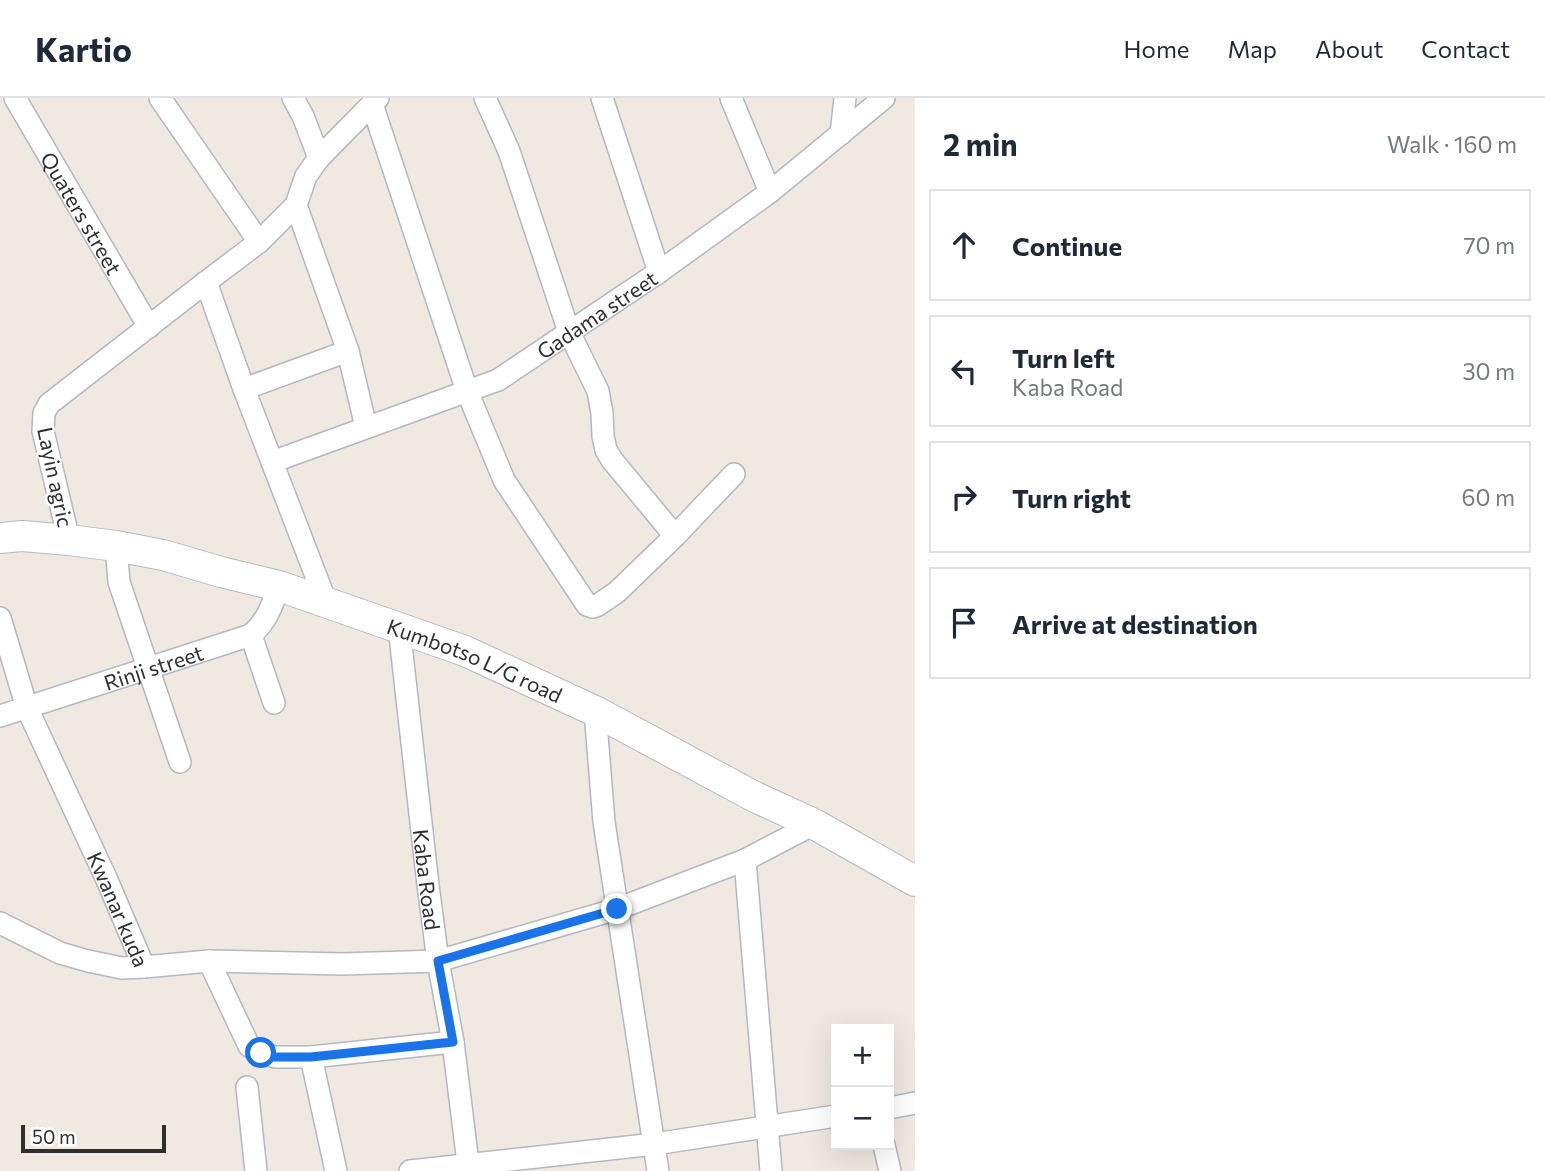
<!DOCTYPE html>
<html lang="en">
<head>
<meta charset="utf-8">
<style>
	:root { --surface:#fff; --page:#f2f2f3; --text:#1f2937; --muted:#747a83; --line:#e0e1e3 }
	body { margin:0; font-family:Commissioner,sans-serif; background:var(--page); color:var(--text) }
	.controls { position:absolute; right:21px; bottom:21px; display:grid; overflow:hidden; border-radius:0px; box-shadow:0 7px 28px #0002 }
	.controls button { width:63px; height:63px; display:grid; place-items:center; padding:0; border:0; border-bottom:2px solid var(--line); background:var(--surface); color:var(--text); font:35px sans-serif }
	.scale { position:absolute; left:21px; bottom:18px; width:145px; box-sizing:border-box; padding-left:7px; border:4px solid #2e2e2e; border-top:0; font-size:19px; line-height:24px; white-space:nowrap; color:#2e2e2e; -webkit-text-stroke:5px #fff; paint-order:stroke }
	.stop { position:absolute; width:21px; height:21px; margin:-16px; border:5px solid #1a73e8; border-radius:50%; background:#fff }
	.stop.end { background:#1a73e8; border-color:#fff; box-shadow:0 2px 7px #0008 }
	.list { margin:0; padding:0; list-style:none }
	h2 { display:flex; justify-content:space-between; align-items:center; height:91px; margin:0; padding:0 28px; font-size:30px }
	h2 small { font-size:23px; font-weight:400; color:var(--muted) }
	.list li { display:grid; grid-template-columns:46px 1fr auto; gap:21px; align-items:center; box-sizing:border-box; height:112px; margin:0 14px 14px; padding:0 14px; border:2px solid var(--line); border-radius:0px }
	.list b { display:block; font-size:26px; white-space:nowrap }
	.list p { margin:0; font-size:23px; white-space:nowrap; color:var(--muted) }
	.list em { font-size:23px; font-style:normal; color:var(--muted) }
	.icon { flex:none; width:38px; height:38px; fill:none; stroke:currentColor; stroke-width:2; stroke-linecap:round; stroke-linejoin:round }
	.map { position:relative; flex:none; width:915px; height:1073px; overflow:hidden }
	header { display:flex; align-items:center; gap:42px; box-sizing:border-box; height:98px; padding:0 35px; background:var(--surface); border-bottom:2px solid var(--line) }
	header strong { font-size:33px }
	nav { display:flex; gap:38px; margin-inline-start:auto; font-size:24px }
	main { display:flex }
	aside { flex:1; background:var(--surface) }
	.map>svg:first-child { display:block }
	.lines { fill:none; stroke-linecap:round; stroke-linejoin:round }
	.minor-casing { stroke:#b4b7c1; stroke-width:24 }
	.secondary-casing { stroke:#b4b7c1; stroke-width:32 }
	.minor { stroke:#fff; stroke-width:21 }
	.secondary { stroke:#fff; stroke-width:30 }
	.route { stroke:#1a73e8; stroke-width:9 }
	.labels { text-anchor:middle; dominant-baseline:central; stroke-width:5; stroke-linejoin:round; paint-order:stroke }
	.street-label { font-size:21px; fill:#2e2e2e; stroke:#fff }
</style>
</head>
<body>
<header>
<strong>Kartio</strong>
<nav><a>Home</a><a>Map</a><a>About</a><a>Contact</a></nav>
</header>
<main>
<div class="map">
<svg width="915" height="1073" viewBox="0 0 915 1073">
	<rect width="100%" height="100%" fill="#efe9e1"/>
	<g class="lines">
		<g class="minor-casing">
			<g id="minor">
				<path id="s1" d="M15,0L149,229"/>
				<path d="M160,0L259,144"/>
				<path d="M293,0L303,18L319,60"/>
				<path d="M485,0L509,53L569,234L598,293L602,315L603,338L606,352L612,362L675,438"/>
				<path d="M602,0L659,174"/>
				<path d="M731,0L770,94"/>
				<path d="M372,6L467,293L504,382L587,507L593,509L598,507L617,494L675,438L734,376"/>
				<path d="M841,36L845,0"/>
				<path d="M296,107L348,253L366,329"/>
				<path d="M206,184L244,291L326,504"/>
				<path d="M244,291L348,253"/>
				<path id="s2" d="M272,364L498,282L659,174L770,94L884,0"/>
				<path d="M69,442L43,333L44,315L49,306L206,184L259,144L296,107L306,78L319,60L378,0"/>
				<path d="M116,448L119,484L180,664"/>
				<path id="s3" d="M0,520L27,610L107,782L144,869L209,863L342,866L438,863L617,811L745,762L814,726"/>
				<path id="s4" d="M399,529L428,787L438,863L453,944L469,1073"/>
				<path d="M251,537L274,605"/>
				<path d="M595,613L604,724L658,1073"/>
				<path id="s5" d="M0,618L251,537C267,523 272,508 279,488"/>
				<path d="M745,762L771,1073"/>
				<path d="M0,825L60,855L88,863L122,870L144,869"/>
				<path d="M209,863L249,948L261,955L275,959H311L453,944"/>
				<path d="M311,959L336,1073"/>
				<path d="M247,989L256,1073"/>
				<path d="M889,1010L915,1005"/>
				<path d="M884,1047L890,1073"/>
				<path d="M410,1073L655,1046L836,1018"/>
			</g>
		</g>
		<g class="secondary-casing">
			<g id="secondary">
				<path id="s6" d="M0,440L22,438L69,442L116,448L163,457L221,474L279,488L465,553L595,613L755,699L814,726L915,783"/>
			</g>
		</g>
		<use href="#minor" class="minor"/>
		<use href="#secondary" class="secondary"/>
	</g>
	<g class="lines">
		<path class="route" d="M261,955L275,959H311L453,944L438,863L617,811"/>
	</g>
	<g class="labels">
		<g class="street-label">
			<text stroke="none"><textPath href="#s1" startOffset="133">Quaters street</textPath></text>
			<text stroke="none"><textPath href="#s2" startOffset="359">Gadama street</textPath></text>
			<text transform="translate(56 379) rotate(78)">Layin agric</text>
			<text stroke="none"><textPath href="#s6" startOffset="494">Kumbotso L/G road</textPath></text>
			<text stroke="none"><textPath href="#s5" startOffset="161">Rinji street</textPath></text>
			<text stroke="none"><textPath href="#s4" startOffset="254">Kaba Road</textPath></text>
			<text stroke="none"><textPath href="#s3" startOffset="315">Kwanar kuda</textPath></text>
		</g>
	</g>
</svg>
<div class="controls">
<button>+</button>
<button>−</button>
</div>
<div class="scale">50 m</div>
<div class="stop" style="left:261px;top:955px"></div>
<div class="stop end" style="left:617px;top:811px"></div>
</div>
<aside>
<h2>2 min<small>Walk · 160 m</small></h2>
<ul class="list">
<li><svg class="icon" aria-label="ahead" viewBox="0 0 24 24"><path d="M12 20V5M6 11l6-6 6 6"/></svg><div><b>Continue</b></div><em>70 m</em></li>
<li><svg class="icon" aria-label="left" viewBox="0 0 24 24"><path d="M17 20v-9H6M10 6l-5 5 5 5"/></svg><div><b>Turn left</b><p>Kaba Road</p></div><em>30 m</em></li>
<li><svg class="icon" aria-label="right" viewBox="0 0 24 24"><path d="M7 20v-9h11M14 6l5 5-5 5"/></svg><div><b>Turn right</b></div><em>60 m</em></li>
<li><svg class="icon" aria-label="arrive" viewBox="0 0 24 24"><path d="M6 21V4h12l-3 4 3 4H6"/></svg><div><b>Arrive at destination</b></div></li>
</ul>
</aside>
</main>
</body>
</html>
